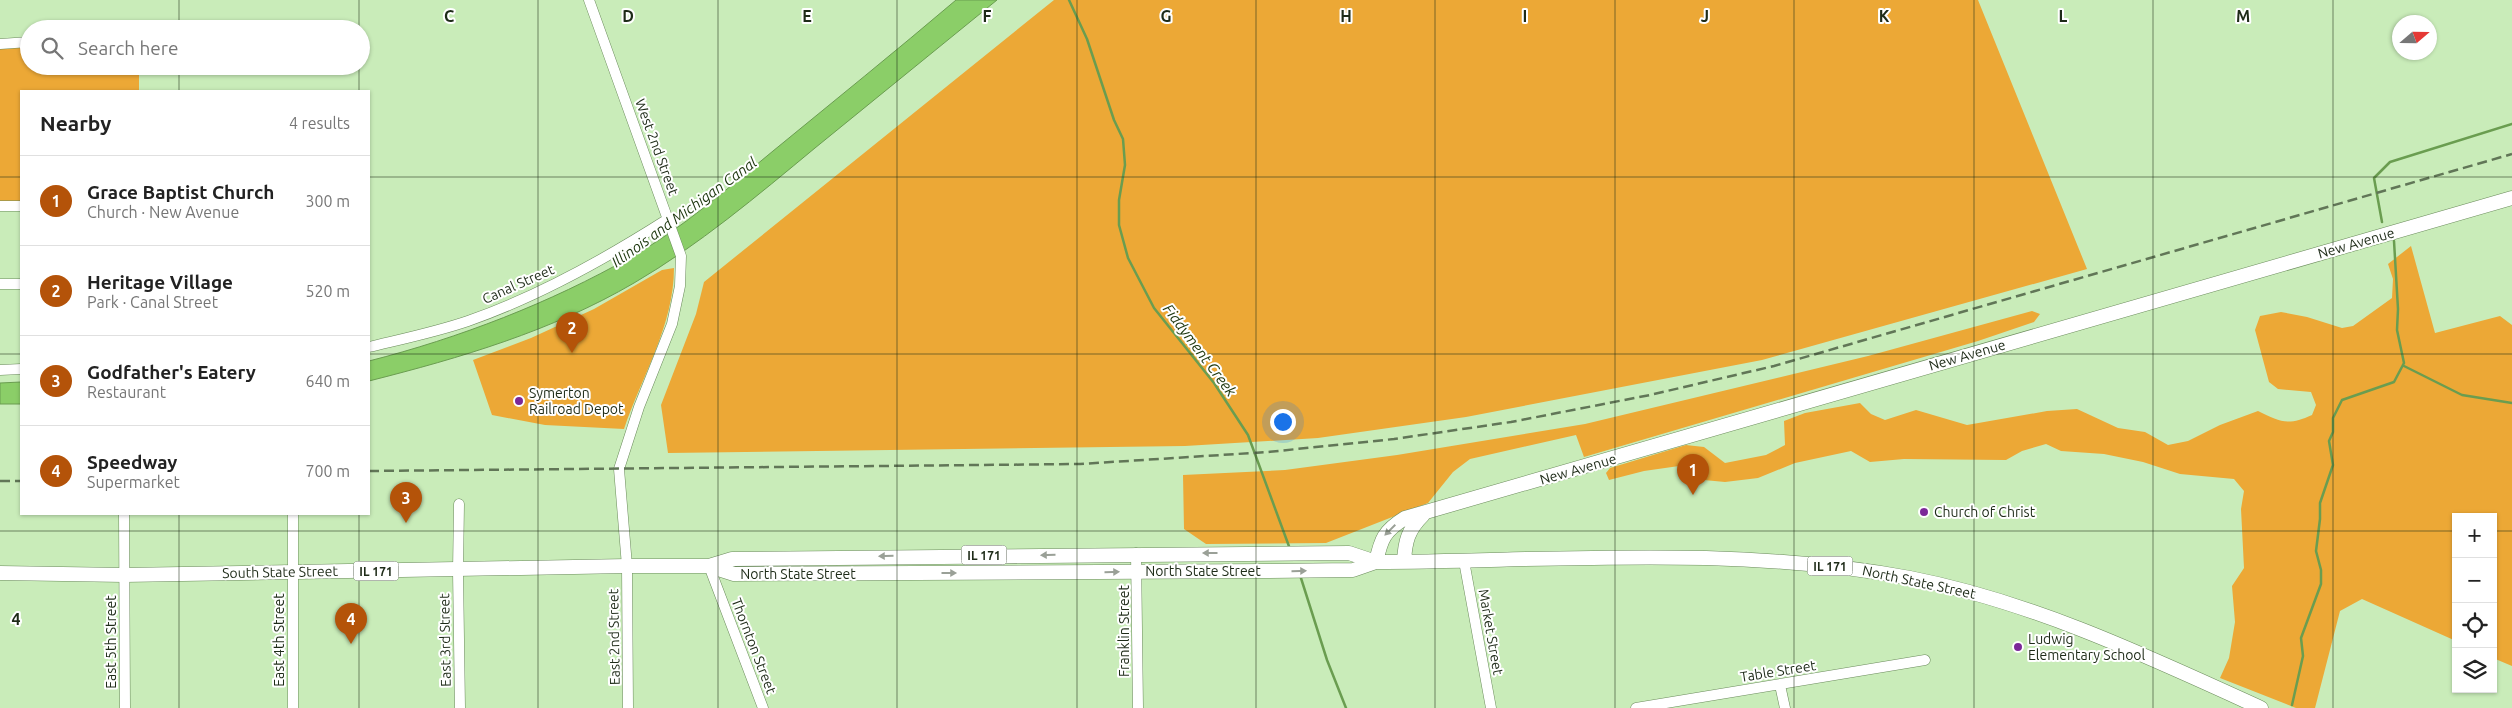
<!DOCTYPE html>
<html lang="en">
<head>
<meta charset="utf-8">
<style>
	:root { --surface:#fff; --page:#f2f2f2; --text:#222; --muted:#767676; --line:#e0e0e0; --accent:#b45309 }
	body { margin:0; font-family:Ubuntu,sans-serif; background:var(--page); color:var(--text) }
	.controls { position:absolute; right:15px; bottom:15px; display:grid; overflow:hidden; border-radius:0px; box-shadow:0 1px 4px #0004 }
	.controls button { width:45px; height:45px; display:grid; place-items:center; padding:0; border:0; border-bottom:1px solid var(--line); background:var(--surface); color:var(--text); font:25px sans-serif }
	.compass { position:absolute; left:2392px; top:15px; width:45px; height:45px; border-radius:50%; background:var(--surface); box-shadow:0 1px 4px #0004; rotate:70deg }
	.you { position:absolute; left:1282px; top:421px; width:18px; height:18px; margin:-12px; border:4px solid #fff; border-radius:50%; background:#1a73e8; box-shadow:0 0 0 8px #1a73e833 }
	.badge { display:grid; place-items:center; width:32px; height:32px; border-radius:50%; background:var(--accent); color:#fff; font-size:16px; font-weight:700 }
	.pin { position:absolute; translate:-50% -41px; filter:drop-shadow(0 1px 2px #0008) }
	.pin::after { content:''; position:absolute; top:26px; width:18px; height:15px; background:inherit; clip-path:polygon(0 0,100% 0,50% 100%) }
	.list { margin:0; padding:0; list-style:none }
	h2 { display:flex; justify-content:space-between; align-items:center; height:65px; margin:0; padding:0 20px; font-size:21px }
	h2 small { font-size:16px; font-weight:400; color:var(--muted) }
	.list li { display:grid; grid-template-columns:32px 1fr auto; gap:15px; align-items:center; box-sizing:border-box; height:90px; padding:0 20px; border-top:1px solid var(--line) }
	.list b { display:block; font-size:19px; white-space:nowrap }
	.list p { margin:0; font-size:16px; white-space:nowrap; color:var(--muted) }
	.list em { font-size:16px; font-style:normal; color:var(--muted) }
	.icon { flex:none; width:28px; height:28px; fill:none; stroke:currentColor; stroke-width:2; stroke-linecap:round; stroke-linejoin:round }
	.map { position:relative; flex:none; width:2512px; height:708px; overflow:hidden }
	.search { position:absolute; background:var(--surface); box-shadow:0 1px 4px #0004; left:20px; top:20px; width:350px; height:55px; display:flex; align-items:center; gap:12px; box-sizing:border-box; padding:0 18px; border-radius:28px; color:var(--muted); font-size:19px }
	.panel { position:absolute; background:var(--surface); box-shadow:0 1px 4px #0004; left:20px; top:90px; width:350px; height:425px; border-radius:0px }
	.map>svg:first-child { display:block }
	.green { fill:#eca836 }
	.water { fill:#8bce68; stroke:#6a9d50 }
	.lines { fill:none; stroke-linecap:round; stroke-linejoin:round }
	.stream { stroke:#6a9d50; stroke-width:2.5 }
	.minor-casing { stroke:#6b8b5c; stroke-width:11 }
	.major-casing { stroke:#6b8b5c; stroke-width:15 }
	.minor { stroke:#fff; stroke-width:10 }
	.major { stroke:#fff; stroke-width:14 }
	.rail { stroke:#617657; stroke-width:2.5; stroke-dasharray:10 5; stroke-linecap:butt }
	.oneway { fill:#9aa097 }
	.grid { fill:none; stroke:#1e2b18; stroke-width:1; stroke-opacity:0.55 }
	.poi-dot { fill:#7b2898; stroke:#fff; stroke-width:2 }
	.labels { text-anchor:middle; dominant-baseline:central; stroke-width:4; stroke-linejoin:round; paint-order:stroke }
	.shield { fill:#fff; stroke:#626b5d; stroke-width:1 }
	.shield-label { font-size:12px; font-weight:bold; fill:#1e2b18 }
	.street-label { font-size:14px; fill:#1e2b18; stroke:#fff }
	.poi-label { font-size:14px; fill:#1e2b18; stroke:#fff; text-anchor:start }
	.water-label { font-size:15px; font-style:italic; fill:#1c360d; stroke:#fff }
	.grid-label { font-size:16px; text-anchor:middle; font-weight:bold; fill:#1e2b18; stroke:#fff; stroke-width:4; stroke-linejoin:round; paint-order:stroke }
</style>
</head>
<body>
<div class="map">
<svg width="2512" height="708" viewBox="0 0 2512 708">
	<rect width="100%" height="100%" fill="#c9ecb9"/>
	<path class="green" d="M1054,0H1978L2087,269L1762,360L1466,417L1318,438L1185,446L668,453L661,405L696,314L704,282Z
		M29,40V66H139V91H21V201H0V41Z
		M2411,246L2435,333L2500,316L2512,325V666L2493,658V517H2456V641L2362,599L2340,611L2315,708H2296L2220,678L2229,658L2235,622L2232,586L2244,568L2241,509L2244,491L2234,479L2180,474L2143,462L2104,454L2061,451L2046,444L2022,451L2006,460L1904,459L1870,462L1851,451L1795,463L1758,478L1725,482L1704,480L1686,465L1644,471L1609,480L1606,473L1610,468L1686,445L1704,447L1725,463L1766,455L1785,445L1784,421L1805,413L1860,403L1871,414L1885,420L1916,410L1967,425L2047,411L2077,409L2118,428L2145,432L2168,445L2188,441L2220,425L2258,411C2280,422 2288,426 2312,415L2316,405L2311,392L2278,389L2269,382L2255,330L2260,316L2281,312L2307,317L2342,328L2353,326L2392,298L2393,279L2388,264Z
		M674,268C674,325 642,376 624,429L545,425L492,415L473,360L531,338L594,309L662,270Z
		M2032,311L2040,314L2034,322L1978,341L1584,457L1576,435L1470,459L1453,472L1428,503L1326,543L1206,544L1184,529L1183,475L1285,470L1397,455L1585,424L1868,356Z"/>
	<path class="water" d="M956,0H997C936,49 876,99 815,148C757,196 699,245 634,283C552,331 460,358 369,381V361C459,338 550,303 631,257C682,229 728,188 773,151C834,101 896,51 956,0Z
		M21,382V404H0V383Z"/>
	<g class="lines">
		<path class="stream" d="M1069,0L1087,39L1114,120L1123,139L1125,165L1119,200V225L1128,258L1154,308L1214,383L1248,435L1290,549
			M2382,222L2374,178L2390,162L2512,124
			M2404,366L2462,395L2512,403
			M1300,575L1327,660L1346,708
			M2292,705L2303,656L2301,638L2321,584V570L2316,551L2320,519V503L2333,465L2329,441L2333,432V418L2342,400L2394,382L2404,363L2397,330L2398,309L2394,241"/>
		<g class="minor-casing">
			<path id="minor" d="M589,0L681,256L680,286L672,324L639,407L619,469L627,566L628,708
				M0,44L29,42
				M0,206H21
				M0,284H21
				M369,347C402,339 436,332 468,321C537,297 607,258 668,219
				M0,370L21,369
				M459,504L458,571L460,708
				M124,514L125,708
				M1136,553L1138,708
				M1464,561L1491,708
				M709,566L763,708
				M1780,685L1785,708
				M293,708V514
				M1636,708L1925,660"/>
		</g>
		<g class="major-casing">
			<path id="major" d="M1376,562C1381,539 1384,531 1405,518L2512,198
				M1404,562C1405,541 1408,530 1423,515
				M709,566L732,559L1349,553L1376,562
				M0,573L124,575L627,566H709L734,574L1265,571L1353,570L1376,562C1553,561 1734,545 1910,578C2033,602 2147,656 2261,708"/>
		</g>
		<use href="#minor" class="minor"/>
		<use href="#major" class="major"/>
		<path class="rail" d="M369,471L1080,464L1268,452L1394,439L1511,422L1650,395L1774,366L2512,154
			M0,481H21"/>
	</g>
	<defs><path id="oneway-solid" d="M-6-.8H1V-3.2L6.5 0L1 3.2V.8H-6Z" transform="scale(1.25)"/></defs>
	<g class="oneway">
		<use href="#oneway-solid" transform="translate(1390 530) rotate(135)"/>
		<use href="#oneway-solid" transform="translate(1210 553) rotate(180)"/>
		<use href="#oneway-solid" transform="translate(1048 555) rotate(179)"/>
		<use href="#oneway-solid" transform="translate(886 556) rotate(179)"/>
		<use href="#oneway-solid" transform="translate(1299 571) rotate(-1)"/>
		<use href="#oneway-solid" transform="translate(1112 572) rotate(-1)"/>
		<use href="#oneway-solid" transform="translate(949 573)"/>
	</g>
	<path class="grid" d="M179,0V29M359,0V29M538,0V708M718,0V708M897,0V708M1077,0V708M1256,0V708M1435,0V708M1615,0V708M1794,0V708M1974,0V708M2153,0V708M2333,0V708M179,66V91M359,66V91M0,177H21M369,177H2512M0,354H21M369,354H2512M179,514V708M359,514V708M0,531H2456M2493,531H2512"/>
	<g class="poi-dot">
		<circle cx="519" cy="401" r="5"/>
		<circle cx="1924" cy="512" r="5"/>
		<circle cx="2018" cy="647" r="5"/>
	</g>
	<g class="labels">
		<g class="shield">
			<rect x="961.5" y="545.5" width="45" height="19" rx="4"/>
			<rect x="1807.5" y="556.5" width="45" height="19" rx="4"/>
			<rect x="353.5" y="561.5" width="45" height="19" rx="4"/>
		</g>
		<g class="shield-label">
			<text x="984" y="555">IL 171</text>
			<text x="1830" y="566">IL 171</text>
			<text x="376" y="571">IL 171</text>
		</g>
		<g class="street-label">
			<text transform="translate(657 147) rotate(70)">West 2nd Street</text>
			<text transform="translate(2356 243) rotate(-16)">New Avenue</text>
			<text transform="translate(518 284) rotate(-24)">Canal Street</text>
			<text transform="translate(1967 355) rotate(-16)">New Avenue</text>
			<text transform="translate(1578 469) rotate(-16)">New Avenue</text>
			<text x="1203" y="571">North State Street</text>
			<text transform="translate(280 572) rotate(-1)">South State Street</text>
			<text x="798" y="574">North State Street</text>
			<text transform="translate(1919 582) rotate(12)">North State Street</text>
			<text transform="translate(1124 631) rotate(-90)">Franklin Street</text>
			<text transform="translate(1491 632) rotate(80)">Market Street</text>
			<text transform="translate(614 637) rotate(-91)">East 2nd Street</text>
			<text transform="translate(279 640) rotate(-90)">East 4th Street</text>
			<text transform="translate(445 640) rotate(-91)">East 3rd Street</text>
			<text transform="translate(111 642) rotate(-90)">East 5th Street</text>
			<text transform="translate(754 646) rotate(69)">Thornton Street</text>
			<text transform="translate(1778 671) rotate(-9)">Table Street</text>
		</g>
		<g class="poi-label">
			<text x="529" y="393">Symerton<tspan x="529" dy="16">Railroad Depot</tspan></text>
			<text x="1934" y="512">Church of Christ</text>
			<text x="2028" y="639">Ludwig<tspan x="2028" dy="16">Elementary School</tspan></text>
		</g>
		<g class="water-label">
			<text transform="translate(684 212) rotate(-36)">Illinois and Michigan Canal</text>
			<text transform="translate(1200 350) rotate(53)">Fiddyment Creek</text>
		</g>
	</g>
	<g class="grid-label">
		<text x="449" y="22">C</text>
		<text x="628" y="22">D</text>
		<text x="807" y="22">E</text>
		<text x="987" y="22">F</text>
		<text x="1166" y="22">G</text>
		<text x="1346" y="22">H</text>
		<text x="1525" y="22">I</text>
		<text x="1705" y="22">J</text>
		<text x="1884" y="22">K</text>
		<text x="2063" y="22">L</text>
		<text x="2243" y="22">M</text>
		<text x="16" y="625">4</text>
	</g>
</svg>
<div class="controls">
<button>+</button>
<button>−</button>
<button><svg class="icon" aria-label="locate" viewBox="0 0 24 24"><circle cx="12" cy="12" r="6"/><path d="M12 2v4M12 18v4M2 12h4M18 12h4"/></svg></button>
<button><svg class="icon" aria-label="layers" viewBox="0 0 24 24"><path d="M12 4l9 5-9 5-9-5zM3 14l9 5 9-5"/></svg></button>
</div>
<svg class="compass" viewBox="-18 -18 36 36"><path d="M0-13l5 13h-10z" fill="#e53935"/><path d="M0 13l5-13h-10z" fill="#767676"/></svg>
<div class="you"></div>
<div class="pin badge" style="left:1693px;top:495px">1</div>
<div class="pin badge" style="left:572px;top:353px">2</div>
<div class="pin badge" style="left:406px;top:523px">3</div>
<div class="pin badge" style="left:351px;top:644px">4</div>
<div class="search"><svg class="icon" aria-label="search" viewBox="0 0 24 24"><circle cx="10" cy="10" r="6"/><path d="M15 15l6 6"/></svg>Search here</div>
<section class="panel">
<h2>Nearby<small>4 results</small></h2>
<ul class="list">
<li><span class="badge">1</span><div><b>Grace Baptist Church</b><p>Church · New Avenue</p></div><em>300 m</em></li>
<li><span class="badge">2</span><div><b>Heritage Village</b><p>Park · Canal Street</p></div><em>520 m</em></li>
<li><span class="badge">3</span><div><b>Godfather's Eatery</b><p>Restaurant</p></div><em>640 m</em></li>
<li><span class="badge">4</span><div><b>Speedway</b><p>Supermarket</p></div><em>700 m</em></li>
</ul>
</section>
</div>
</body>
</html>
